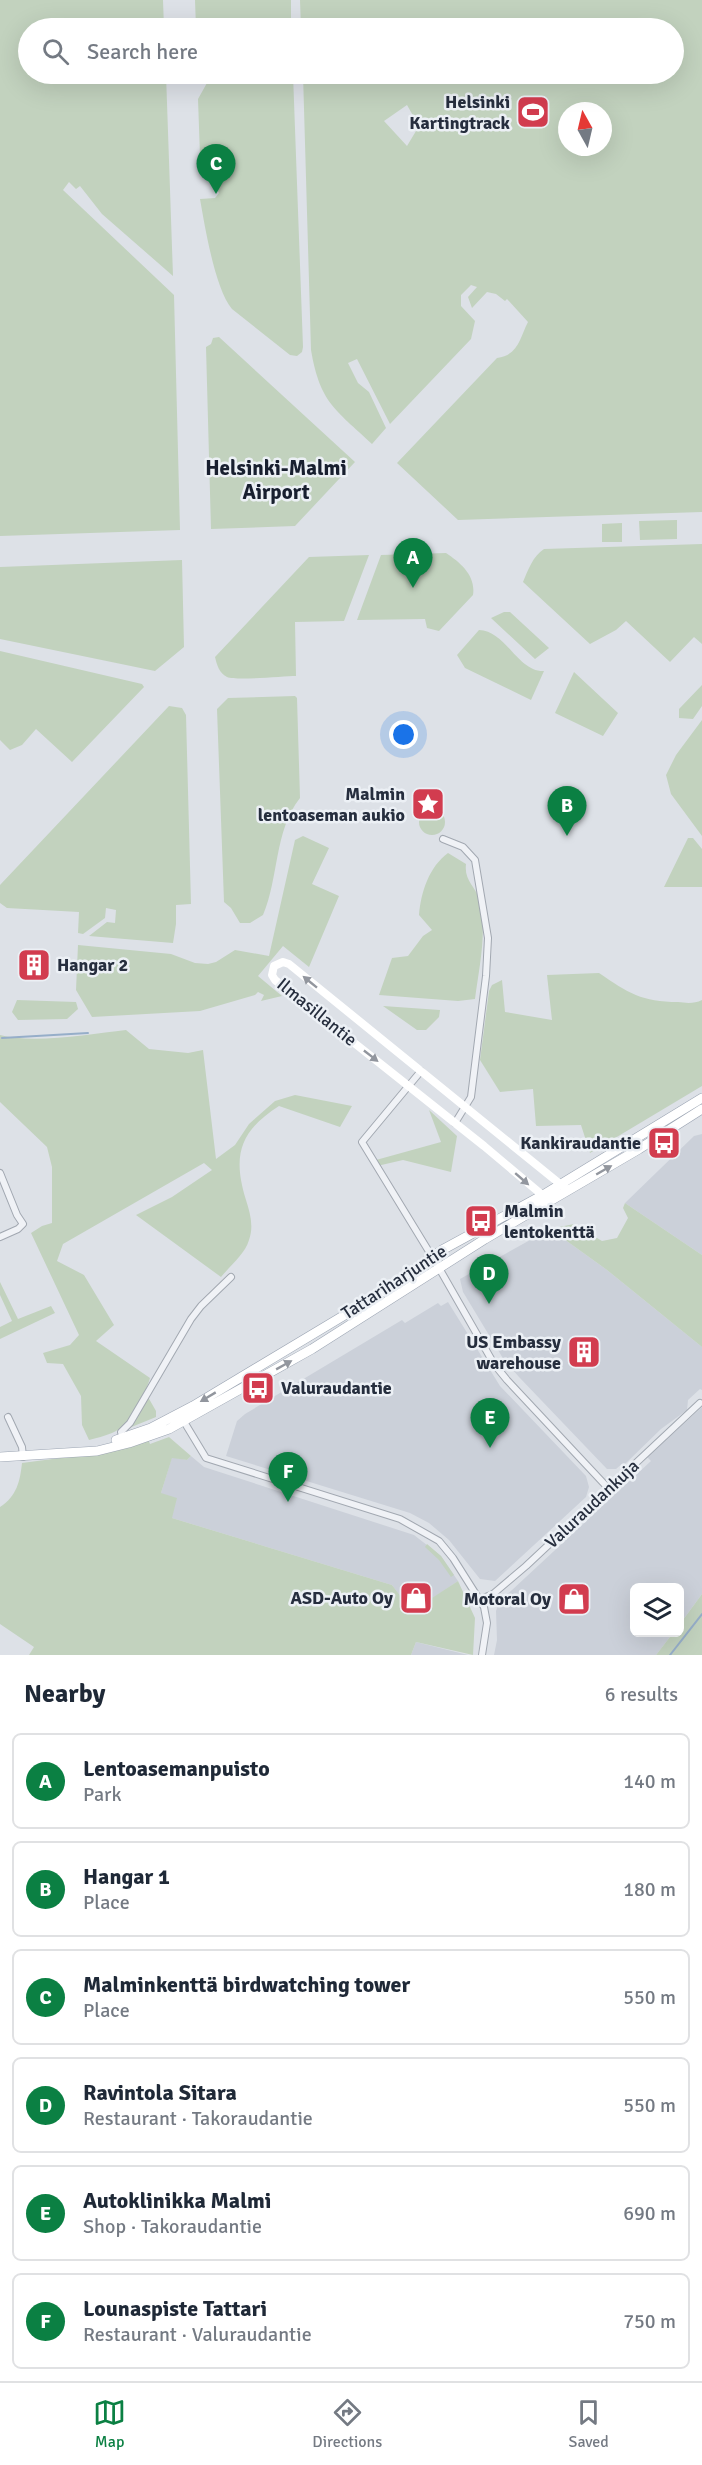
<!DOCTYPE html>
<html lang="en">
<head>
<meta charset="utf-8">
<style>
	:root { --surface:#fff; --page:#f6f6f7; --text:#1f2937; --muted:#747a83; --line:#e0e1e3; --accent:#0b8043 }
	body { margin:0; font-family:Signika,sans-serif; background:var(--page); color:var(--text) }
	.controls { position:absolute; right:18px; bottom:18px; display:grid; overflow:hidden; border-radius:9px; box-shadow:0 6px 24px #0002 }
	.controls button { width:54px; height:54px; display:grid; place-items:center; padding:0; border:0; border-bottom:2px solid var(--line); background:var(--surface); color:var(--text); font:30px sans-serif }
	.compass { position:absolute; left:558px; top:102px; width:54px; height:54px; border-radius:50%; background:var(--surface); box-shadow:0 6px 24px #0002; rotate:352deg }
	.you { position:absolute; left:404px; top:735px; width:21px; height:21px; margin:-15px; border:4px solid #fff; border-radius:50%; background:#1a73e8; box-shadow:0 0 0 9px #1a73e833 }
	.badge { display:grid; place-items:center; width:39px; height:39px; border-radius:50%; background:var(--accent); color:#fff; font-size:20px; font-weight:700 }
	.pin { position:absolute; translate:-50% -50px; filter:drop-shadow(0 2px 3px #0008) }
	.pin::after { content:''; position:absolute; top:32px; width:21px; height:18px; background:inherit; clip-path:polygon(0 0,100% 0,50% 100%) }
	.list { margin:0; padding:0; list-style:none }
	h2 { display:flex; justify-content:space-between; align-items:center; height:78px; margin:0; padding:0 24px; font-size:26px }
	h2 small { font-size:20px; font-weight:400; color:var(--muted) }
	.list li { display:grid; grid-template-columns:39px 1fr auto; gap:18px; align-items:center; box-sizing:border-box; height:96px; margin:0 12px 12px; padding:0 12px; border:2px solid var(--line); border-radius:9px }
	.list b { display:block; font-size:22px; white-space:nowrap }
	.list p { margin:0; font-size:20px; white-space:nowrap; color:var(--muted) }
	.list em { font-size:20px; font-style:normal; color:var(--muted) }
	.icon { flex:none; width:33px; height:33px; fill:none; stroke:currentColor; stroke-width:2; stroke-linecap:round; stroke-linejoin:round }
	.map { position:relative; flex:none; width:702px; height:1655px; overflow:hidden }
	.search { position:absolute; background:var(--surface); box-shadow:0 6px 24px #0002; left:18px; right:18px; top:18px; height:66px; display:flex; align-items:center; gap:15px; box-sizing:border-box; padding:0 21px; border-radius:33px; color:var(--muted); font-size:22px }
	.sheet { height:726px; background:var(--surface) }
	nav { display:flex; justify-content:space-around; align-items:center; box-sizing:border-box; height:84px; border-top:2px solid var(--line); background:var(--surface); font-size:16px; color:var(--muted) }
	nav a { display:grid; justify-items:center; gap:3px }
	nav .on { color:var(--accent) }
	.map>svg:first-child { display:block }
	.built { fill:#cbd0d9 }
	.green { fill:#c2d2be; fill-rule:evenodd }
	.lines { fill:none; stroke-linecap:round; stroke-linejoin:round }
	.stream { stroke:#96aec9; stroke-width:2 }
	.street-casing { stroke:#a2a8b1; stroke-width:8 }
	.primary-casing { stroke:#9ca5b3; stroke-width:10 }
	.street { stroke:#f0f2f6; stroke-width:6 }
	.secondary { stroke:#fff; stroke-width:8 }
	.primary { stroke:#fff; stroke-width:9 }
	.oneway { fill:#92969e }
	.labels { text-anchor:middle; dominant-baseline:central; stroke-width:5; stroke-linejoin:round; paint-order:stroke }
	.poi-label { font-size:18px; font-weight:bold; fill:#262e3e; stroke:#ecf0f5; text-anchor:end }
	.street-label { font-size:18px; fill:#262e3e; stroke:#ecf0f5 }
	.quarter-label { font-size:21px; font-weight:bold; fill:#181f2f; stroke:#ecf0f5 }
</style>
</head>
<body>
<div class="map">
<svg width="702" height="1655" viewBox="0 0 702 1655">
	<rect width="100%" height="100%" fill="#dde1e7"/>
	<path class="built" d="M702,1134V1255L625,1203L694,1136Z
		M550,1229L607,1270L702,1347V1390L700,1389L688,1400L687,1410L661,1429L625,1464L623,1463L616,1469H607L519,1377L504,1360L463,1292L460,1279Z
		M448,1302L500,1386L586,1476L589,1487L586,1497L495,1581L480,1579L449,1540L429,1523L410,1513L226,1456L237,1421L245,1414L402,1320L405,1323L438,1303L441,1306Z
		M702,1407V1594L680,1624V1588H634V1632L673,1633L656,1655H494L497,1640L496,1611L499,1602L651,1461L647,1457Z
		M191,1456L204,1467L414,1535L441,1556L458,1581L412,1612L392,1585L172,1518L161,1493L172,1457L187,1460Z
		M416,1642L468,1655H411Z"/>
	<path class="green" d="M0,0H163L164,28H28V74H166L173,276L102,214L80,186L76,189L69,182L63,190L174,295L180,530L0,536Z
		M195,0H291V18L274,28H196Z
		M300,0H702V512L458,520L397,463L497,358C519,355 520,337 528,322L507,299L505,301L496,294L487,292L472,308L468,297L477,287L471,285L461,295V306L475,321L471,339L390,424L357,359L348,363L358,383L369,392L386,428L372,444C335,409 320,403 311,350L303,74H674V28H301ZM407,105L419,126L407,146L384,121ZM567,111H603V147H567Z
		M212,74H293L303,347L302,352L297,356L290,355L232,309C215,289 205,227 200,199L215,198L219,193L200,156L198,99Z
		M219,337L355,462L295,526L211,529L206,347L211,344L213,338Z
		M677,520V539L640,540L639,521Z
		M622,523V542H602V524Z
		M702,544V644L694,637L670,662L626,621L616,630L590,644L523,582C528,570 533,556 544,549Z
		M446,553C461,563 476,576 473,595L439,631L427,628L425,619L357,620L381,555Z
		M369,555L344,621L295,622L296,676C283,676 237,681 227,677C219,673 217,665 215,657L309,557Z
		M182,560L184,647L155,671L0,639V567Z
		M504,612H510L549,648L535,659L491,618Z
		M479,630C506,631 518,672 544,671L531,700L465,668L457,655Z
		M0,651L142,684L144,687L72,762L36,729L22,745L10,750L0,740Z
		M574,672L618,713L603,736L555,713Z
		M702,685V706L693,719L679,718V709Z
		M295,696L297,698L300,798C274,831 279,878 263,915L250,923H240L231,908L224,902L217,709L228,698Z
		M169,706L182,708L186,715L191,904L176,905V924L173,943L89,936L107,922L115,923L116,910L106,908L105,918L83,934L78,933L79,912L7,908L0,903V885Z
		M702,720V836L671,794L666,775L676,755Z
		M419 822a13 13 0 1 1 26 0a13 13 0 1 1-26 0Z
		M303,836L329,848L312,884L339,896L309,967L283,946L258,976L282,996L261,1001L264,995L258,992L255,995L200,1011L92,1017L76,990L78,945L171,954L195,963L208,964L216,962L235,950L269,956L295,840Z
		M688,838H693L702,849V887H664Z
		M448,853L466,864C464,881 475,885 479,899C488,930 479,967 475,999L458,1001L379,995L392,958L408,956L423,936L432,930L419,915C421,892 429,867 448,853Z
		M599,973C628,993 642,1002 678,1002C686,1003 694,1004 702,1000V1086L590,1153L581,1125L536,1126L533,1089L500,1092L480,1060L489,991L492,985L502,980L505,1012L552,1020L547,975Z
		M17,1000L76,1002L78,1009L67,1019L18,1020L12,1012Z
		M383,1006L440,1010L439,1017L426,1030H417Z
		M126,1030L149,1049L188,1053L203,1050L216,1159L235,1145L249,1124L275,1101L295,1095L352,1106L340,1127L279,1106C240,1131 232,1155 246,1200C250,1213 254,1226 249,1240C245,1254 230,1266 221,1277L136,1215L172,1197L212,1170L204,1163L63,1244L57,1261L84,1275L114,1325L96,1341L150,1378C144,1397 132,1425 112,1433C105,1436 96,1438 89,1440L82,1425L81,1396L63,1364L47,1363L43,1353L70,1345L79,1335L31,1233L42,1226L52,1223V1167L47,1147L0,1102V1035C34,1044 90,1034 126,1030Z
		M429,1110L457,1136L451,1172L403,1160L377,1166L376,1160L441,1142Z
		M625,1203L702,1255V1347L607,1270L550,1229L574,1224L602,1241L617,1238L628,1218L623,1208Z
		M0,1282L18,1319L51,1306L55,1313L0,1339V1327L12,1321L0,1295Z
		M148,1397L156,1411V1417L129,1428Z
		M169,1437L191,1456L187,1460L172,1458L161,1493L177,1498L172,1518L392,1585L412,1611L458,1581L475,1618L473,1655L416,1642L411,1655H29L34,1647L0,1624V1507C17,1496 20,1481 22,1463L83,1455L148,1439L150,1444Z
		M427,1544L441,1556L454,1575L451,1577L439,1560L425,1547Z
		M702,1594V1655H656L673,1633L680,1632V1624Z"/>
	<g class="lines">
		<path class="stream" d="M2,1038L88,1033
			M670,1655L702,1614"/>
		<g class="street-casing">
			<path id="street" d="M443,839L463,847L475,860L488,938L486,976L471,1097L455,1123
				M421,1071L362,1142L439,1268L494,1364L507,1380L608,1488
				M0,1173L17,1215L23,1224L18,1229L0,1237
				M8,1417L22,1447L23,1457
				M183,1420L206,1458L400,1519L439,1541L453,1558L484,1607L487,1623L482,1655
				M123,1439L121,1432L130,1423L191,1319L201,1306L231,1277
				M481,1599L493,1594L526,1566L700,1403"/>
		</g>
		<g class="primary-casing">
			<path id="primary" d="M116,1440L151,1428L193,1406L373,1298L442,1250L543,1195L702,1098
				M0,1457L97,1451L129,1443L169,1429L312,1349L485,1239L639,1149L702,1109"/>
		</g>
		<use href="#street" class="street"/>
		<path class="secondary" d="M547,1199L484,1146L275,980L272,975L274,966L283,962L289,964L565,1188"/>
		<use href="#primary" class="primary"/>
	</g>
	<defs><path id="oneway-solid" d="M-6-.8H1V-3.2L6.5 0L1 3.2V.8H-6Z" transform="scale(1.5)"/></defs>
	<g class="oneway">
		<use href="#oneway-solid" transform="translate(310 982) rotate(-141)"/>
		<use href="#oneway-solid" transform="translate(371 1056) rotate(38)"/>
		<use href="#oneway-solid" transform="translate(604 1170) rotate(-30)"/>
		<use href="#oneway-solid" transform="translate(522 1179) rotate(41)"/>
		<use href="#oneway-solid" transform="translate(284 1365) rotate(-29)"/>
		<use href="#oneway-solid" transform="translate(208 1397) rotate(149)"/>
	</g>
	<defs>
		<g id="stadium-square" transform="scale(1.725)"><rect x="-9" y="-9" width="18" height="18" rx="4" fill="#d23c4f" stroke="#ecf0f5"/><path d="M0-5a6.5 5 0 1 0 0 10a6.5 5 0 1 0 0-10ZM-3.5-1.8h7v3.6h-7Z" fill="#fff"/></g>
		<g id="sight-square" transform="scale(1.725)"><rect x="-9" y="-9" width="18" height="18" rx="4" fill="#d23c4f" stroke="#ecf0f5"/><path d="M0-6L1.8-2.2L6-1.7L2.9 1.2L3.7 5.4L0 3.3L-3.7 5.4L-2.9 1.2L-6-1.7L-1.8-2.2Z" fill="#fff"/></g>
		<g id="building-square" transform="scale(1.725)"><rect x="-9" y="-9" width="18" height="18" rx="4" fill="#d23c4f" stroke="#ecf0f5"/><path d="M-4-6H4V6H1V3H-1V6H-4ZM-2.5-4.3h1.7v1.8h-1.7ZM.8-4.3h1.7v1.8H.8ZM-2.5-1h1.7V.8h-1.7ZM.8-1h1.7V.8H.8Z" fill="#fff"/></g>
		<g id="bus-square" transform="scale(1.725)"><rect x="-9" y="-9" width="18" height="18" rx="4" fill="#d23c4f" stroke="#ecf0f5"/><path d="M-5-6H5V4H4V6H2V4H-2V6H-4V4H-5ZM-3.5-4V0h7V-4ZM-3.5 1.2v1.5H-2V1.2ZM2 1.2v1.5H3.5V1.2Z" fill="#fff"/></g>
		<g id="shop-square" transform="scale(1.725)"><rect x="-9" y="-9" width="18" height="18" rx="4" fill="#d23c4f" stroke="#ecf0f5"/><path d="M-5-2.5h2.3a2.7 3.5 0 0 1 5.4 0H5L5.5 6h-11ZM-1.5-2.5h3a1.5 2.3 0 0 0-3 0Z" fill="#fff"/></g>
	</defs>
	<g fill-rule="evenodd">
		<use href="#stadium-square" x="533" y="112"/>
		<use href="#sight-square" x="428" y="804"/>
		<use href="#building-square" x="34" y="965"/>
		<use href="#bus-square" x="664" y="1143"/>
		<use href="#bus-square" x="481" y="1221"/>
		<use href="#building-square" x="584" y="1352"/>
		<use href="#bus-square" x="258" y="1388"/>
		<use href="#shop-square" x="416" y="1598"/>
		<use href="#shop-square" x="574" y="1599"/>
	</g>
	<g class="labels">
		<g class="poi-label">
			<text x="510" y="102">Helsinki<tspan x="510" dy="21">Kartingtrack</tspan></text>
			<text x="405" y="794">Malmin<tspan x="405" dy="21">lentoaseman aukio</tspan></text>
			<text x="57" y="965" text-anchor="start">Hangar 2</text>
			<text x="641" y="1143">Kankiraudantie</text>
			<text x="504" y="1211" text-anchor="start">Malmin<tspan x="504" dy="21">lentokenttä</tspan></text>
			<text x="561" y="1342">US Embassy<tspan x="561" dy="21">warehouse</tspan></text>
			<text x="281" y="1388" text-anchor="start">Valuraudantie</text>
			<text x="393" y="1598">ASD-Auto Oy</text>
			<text x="551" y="1599">Motoral Oy</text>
		</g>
		<g class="street-label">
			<text transform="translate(317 1012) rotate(39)">Ilmasillantie</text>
			<text transform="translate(394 1282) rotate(-33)">Tattariharjuntie</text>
			<text transform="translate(592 1504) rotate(-43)">Valuraudankuja</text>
		</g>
		<g class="quarter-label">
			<text x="276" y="468">Helsinki-Malmi<tspan x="276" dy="24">Airport</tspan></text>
		</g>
	</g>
</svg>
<div class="controls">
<button><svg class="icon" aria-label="layers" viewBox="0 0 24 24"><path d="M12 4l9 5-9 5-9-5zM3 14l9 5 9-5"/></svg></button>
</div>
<svg class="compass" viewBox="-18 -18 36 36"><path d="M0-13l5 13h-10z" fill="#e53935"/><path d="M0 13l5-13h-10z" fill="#747a83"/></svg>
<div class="you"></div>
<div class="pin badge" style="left:413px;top:588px">A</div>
<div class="pin badge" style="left:567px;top:836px">B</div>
<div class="pin badge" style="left:216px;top:194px">C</div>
<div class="pin badge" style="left:489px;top:1304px">D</div>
<div class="pin badge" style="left:490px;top:1448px">E</div>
<div class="pin badge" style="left:288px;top:1502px">F</div>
<div class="search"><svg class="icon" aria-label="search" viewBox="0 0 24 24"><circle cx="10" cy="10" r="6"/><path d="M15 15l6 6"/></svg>Search here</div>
</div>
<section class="sheet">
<h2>Nearby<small>6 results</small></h2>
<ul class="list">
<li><span class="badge">A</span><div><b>Lentoasemanpuisto</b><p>Park</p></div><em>140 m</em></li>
<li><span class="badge">B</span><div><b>Hangar 1</b><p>Place</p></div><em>180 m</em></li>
<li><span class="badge">C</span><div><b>Malminkenttä birdwatching tower</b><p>Place</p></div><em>550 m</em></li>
<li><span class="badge">D</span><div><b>Ravintola Sitara</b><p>Restaurant · Takoraudantie</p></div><em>550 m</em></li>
<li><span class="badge">E</span><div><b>Autoklinikka Malmi</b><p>Shop · Takoraudantie</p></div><em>690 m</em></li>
<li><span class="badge">F</span><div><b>Lounaspiste Tattari</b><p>Restaurant · Valuraudantie</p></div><em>750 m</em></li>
</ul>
</section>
<nav>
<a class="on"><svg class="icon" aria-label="map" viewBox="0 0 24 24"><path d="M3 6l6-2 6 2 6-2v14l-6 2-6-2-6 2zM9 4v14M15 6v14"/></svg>Map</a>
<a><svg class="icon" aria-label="directions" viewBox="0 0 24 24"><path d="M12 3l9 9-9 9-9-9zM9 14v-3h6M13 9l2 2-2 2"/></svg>Directions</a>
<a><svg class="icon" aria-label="saved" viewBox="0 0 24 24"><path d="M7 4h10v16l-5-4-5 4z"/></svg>Saved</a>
</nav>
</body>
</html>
